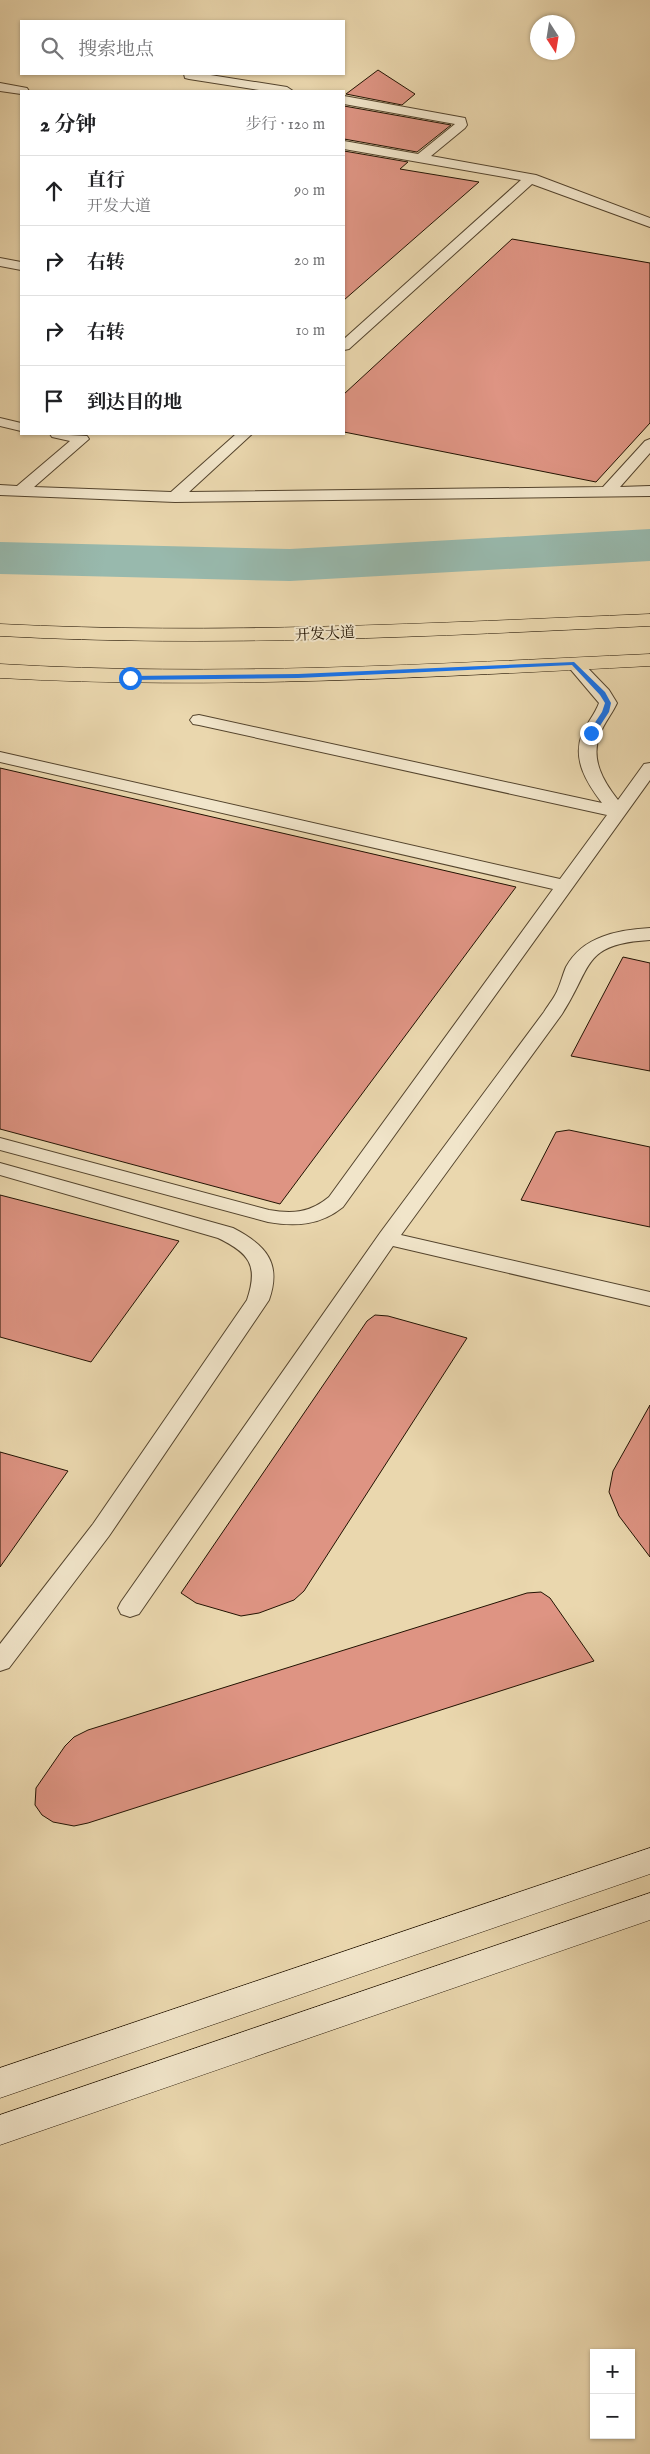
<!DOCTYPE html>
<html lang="zh">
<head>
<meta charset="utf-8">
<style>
	:root { --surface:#fff; --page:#f2f2f2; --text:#202124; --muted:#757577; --line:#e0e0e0 }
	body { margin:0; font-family:"IM FELL English","Noto Serif SC",serif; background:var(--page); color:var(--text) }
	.controls { position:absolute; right:15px; bottom:15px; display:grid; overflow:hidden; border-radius:0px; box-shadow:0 1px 4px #0004 }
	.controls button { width:45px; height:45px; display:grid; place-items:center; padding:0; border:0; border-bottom:1px solid var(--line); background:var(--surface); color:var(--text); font:25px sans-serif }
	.compass { position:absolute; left:530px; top:15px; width:45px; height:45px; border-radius:50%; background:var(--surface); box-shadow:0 1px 4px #0004; rotate:168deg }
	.stop { position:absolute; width:15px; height:15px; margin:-11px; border:4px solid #1a73e8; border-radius:50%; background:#fff }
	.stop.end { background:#1a73e8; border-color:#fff; box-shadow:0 1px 5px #0008 }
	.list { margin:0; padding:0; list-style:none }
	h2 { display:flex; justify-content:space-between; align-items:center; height:65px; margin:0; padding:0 20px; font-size:21px }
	h2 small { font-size:16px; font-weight:400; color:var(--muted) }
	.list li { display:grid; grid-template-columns:32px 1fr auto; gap:15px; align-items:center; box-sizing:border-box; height:70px; padding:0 20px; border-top:1px solid var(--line) }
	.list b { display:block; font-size:19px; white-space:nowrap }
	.list p { margin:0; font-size:16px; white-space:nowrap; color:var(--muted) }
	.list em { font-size:16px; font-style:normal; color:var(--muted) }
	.icon { flex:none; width:28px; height:28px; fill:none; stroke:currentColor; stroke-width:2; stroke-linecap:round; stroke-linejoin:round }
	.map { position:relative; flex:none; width:650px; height:2454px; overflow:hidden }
	.search { position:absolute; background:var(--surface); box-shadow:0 1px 4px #0004; left:20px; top:20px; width:325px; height:55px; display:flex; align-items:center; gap:12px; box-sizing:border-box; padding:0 18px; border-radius:0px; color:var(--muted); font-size:19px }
	.panel { position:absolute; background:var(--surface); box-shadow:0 1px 4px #0004; left:20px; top:90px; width:325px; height:345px; border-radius:0px }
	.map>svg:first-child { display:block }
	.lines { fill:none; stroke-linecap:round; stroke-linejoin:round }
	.river { fill:#98b9ad; fill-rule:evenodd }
	.building { fill:#de9483; stroke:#221302 }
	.lane-casing { stroke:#54442d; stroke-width:2 }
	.secondary-casing { stroke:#221302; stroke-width:1 }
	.primary-casing { stroke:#221302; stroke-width:1 }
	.lane { fill:#f1e5ca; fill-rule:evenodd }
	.secondary { fill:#f1e5ca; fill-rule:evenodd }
	.primary { fill:#ead7ae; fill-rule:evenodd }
	.route { fill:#1a73e8 }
	.labels { text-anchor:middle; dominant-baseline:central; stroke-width:4; stroke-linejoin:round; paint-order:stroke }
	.far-street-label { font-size:15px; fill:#221302; stroke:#f1e5ca }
</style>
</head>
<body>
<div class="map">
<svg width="650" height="2454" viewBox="0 0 650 2454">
	<rect width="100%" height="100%" fill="#ead7ae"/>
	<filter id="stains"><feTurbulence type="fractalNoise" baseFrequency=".004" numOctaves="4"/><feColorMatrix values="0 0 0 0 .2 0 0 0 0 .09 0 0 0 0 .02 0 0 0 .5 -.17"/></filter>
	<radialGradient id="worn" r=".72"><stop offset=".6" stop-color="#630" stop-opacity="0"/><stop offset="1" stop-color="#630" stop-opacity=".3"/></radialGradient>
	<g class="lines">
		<path class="river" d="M650,529V561L290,581L0,574V542L290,549Z"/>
	</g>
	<path class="building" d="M378,70L415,94L402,105L346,94Z
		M344,106L451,125L417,152L344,139Z
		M344,151L408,162L400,169L479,182L344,300Z
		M512,239L650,263V423L596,482L344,432V394Z
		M0,768L516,887L280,1204L0,1129Z
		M623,957L650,963V1071L571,1056Z
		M569,1130L650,1147V1227L521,1200L556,1132Z
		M0,1195L179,1241L91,1362L0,1337Z
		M375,1315L388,1316L467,1338L304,1591L294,1600L259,1613L241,1616L196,1603L181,1593L367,1321Z
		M650,1405V1557L619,1516L609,1492L613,1471Z
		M0,1452L68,1471L0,1567Z
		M541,1592L550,1598L594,1661L88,1823L74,1826L53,1822L42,1815L35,1805L36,1788L65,1746L74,1737L88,1730L527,1593Z"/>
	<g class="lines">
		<g class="lane-casing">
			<path id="lane" d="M184,74H204L287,87L293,91H266L189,79L185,78Z
				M0,83L27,88L29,91H21V94L0,91Z
				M344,96L465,118L467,125L465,128L431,156L536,175L650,218V227L532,184L349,349L344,350V339L521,180L344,149V141L418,154L455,124L344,104Z
				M0,258L21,262V270L0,266Z
				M0,418L21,423V431L0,426Z
				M50,434L87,436L89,439L34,487L171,492L236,434H252L189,492L603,487L645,441L650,439V453L620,487L650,486V496L175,502L0,495V485L17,486L70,441L52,437Z
				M574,659L580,660L609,690L617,703C612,714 604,723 600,734C590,759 603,781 618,800L644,764L650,763V780L343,1207C321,1225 296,1227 268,1222L0,1150V1138L269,1210C292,1214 310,1213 329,1197L553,889L0,762V752L560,879L607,815L199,725L193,724L190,720L193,716L199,715L602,803C587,783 572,760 582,734C587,723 595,714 599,703L566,664L568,660Z
				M650,928V940C582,944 593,966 562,1014L401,1235L650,1292V1306L393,1246L139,1614L130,1617L121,1614L118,1608L121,1602L380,1233L544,1012C549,1004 555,997 558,989C561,982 563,974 566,967C583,936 618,930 650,928Z
				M0,1163L233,1228C266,1245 282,1263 269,1300L109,1536L9,1668L0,1671V1644L93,1524L247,1300C259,1265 249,1253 218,1238L0,1175Z"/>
		</g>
		<g class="secondary-casing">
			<path id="secondary" d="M650,1848V1874L0,2098V2068Z
				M650,1893V1920L0,2145V2115Z"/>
		</g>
		<g class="primary-casing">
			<path id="primary" d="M650,614V626C433,636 217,648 0,636V624C217,635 433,623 650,614Z
				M650,654V666C433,677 217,690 0,678V664C217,677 433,664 650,654Z"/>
		</g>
		<use href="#lane" class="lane"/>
		<use href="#secondary" class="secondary"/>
		<use href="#primary" class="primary"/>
	</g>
	<path class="route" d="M574,662L605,692L611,703L609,712L594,735L588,733L602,712L605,703L600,695L572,665L298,678L130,680L127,678L130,676L298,674Z"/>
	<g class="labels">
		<g class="far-street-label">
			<text transform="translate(325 634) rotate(-3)">开发大道</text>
		</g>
	</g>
	<rect width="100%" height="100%" filter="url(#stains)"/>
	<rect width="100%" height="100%" fill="url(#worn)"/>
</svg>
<div class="controls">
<button>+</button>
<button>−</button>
</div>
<svg class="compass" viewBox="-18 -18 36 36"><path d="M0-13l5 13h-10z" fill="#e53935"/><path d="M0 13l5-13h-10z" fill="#757577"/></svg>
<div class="stop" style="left:130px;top:678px"></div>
<div class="stop end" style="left:591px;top:733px"></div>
<div class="search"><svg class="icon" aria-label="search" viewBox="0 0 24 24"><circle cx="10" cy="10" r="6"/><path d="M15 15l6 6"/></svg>搜索地点</div>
<section class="panel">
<h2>2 分钟<small>步行 · 120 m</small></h2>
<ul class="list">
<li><svg class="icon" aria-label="ahead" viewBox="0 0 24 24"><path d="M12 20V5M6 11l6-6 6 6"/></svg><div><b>直行</b><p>开发大道</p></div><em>90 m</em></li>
<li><svg class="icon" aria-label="right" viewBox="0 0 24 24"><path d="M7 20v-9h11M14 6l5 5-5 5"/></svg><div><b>右转</b></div><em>20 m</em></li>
<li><svg class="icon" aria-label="right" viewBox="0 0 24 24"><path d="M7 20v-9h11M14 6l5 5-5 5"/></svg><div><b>右转</b></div><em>10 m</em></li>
<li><svg class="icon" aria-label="arrive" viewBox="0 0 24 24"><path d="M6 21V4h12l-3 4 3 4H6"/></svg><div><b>到达目的地</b></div></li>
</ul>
</section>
</div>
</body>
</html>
